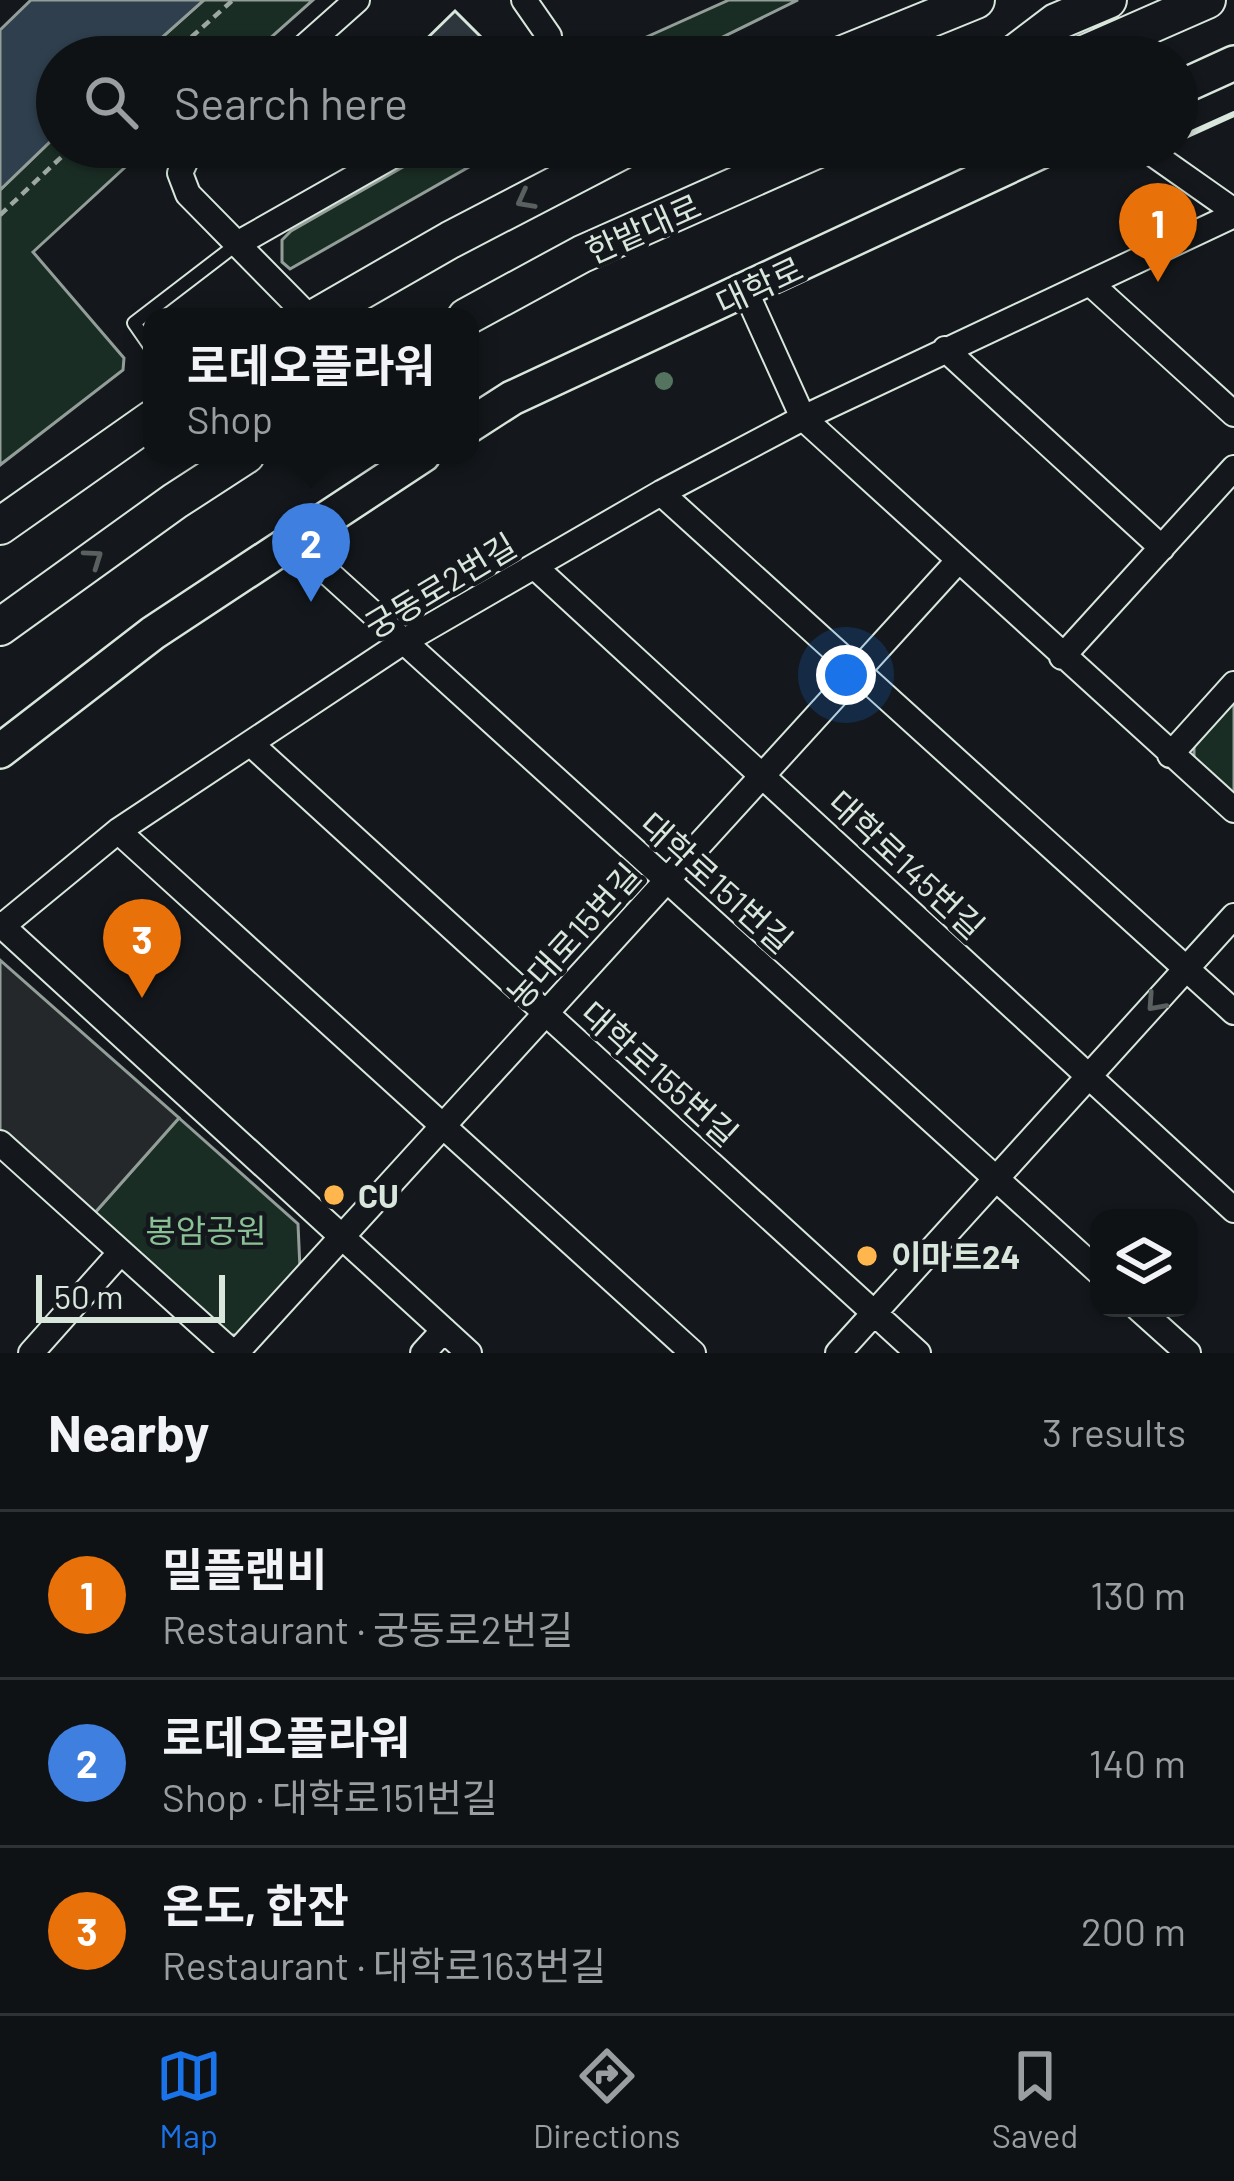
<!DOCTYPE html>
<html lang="en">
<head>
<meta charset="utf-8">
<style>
	:root { --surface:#0f1215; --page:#1d2022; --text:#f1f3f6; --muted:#9b9ea0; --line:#2f3234; --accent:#1a73e8 }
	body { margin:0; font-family:Barlow,"Noto Sans KR",sans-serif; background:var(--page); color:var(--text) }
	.controls { position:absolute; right:36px; bottom:36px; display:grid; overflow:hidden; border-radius:24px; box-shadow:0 3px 9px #0004 }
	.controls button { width:108px; height:108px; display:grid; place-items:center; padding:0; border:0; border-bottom:3px solid var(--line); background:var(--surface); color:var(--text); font:60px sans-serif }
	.scale { position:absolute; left:36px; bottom:30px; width:189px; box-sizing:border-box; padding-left:12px; border:6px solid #d8e6dc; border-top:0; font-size:33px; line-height:42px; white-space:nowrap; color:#d8e6dc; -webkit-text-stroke:9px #14181c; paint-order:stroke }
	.you { position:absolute; left:846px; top:675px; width:42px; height:42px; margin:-30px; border:9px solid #fff; border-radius:50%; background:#1a73e8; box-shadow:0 0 0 18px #1a73e833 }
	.badge { display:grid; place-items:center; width:78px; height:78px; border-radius:50%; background:var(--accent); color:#fff; font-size:39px; font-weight:700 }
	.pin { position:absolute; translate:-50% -99px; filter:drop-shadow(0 3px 6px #0008) }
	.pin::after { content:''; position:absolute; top:63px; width:42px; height:36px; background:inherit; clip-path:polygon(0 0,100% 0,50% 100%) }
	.popup { position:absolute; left:143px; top:308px; width:336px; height:156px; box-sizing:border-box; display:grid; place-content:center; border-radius:24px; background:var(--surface); filter:drop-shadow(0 3px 9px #0005); font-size:39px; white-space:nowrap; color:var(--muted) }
	.popup b { font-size:45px; color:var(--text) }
	.popup::after { content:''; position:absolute; left:50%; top:100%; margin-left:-24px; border:24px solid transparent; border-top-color:var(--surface) }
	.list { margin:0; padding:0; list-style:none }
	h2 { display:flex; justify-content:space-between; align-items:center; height:156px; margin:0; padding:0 48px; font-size:51px }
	h2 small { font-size:39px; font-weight:400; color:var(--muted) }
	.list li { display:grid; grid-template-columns:78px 1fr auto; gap:36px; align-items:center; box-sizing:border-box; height:168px; padding:0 48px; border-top:3px solid var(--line) }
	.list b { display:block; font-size:45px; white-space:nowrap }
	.list p { margin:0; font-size:39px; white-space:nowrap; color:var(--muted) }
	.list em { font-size:39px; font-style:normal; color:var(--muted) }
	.icon { flex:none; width:66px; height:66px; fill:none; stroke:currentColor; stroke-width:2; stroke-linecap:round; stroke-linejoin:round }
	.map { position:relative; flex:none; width:1234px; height:1353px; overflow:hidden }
	.search { position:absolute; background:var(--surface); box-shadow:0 3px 9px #0004; left:36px; right:36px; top:36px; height:132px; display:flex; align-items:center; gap:30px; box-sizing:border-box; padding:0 42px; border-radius:66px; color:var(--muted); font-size:45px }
	.sheet { height:660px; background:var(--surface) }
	nav { display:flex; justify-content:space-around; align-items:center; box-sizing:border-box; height:168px; border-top:3px solid var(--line); background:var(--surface); font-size:33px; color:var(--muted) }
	nav a { display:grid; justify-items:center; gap:6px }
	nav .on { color:var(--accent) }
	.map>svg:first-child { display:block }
	.green { fill:#1a2d24; stroke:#939e99; stroke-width:3 }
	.parking { fill:#24282b; stroke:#939e99; stroke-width:3 }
	.water { fill:#2f3f4d; stroke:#939e99; stroke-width:3 }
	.building { fill:#2c363c; stroke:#d8e6dc; stroke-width:3 }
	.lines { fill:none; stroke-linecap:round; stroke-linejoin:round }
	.lane-casing { stroke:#d8e6dc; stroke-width:16 }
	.street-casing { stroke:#d8e6dc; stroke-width:28 }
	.secondary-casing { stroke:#d8e6dc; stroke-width:38 }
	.primary-casing { stroke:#d8e6dc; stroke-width:40 }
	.path { stroke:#9da8a2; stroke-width:4.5; stroke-dasharray:9 6; stroke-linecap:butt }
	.lane { stroke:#14181c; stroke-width:12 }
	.street { stroke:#14181c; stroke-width:24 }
	.secondary { stroke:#14181c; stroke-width:33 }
	.primary { stroke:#14181c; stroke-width:36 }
	.wall { stroke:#d8e6dc; stroke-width:6 }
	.tree { fill:#55745f }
	.oneway { stroke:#59605f }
	.poi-dot { fill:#ffb74d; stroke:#14181c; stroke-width:4.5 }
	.labels { text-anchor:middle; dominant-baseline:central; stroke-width:9; stroke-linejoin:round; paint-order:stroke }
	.street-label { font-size:33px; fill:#d8e6dc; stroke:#14181c }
	.poi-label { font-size:33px; font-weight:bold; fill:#d8e6dc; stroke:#14181c; text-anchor:start }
	.park-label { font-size:33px; fill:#8ac095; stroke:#14181c }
</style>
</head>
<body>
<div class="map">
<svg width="1234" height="1353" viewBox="0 0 1234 1353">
	<rect width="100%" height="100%" fill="#14181c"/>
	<path class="green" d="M204,0H313L249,57H140Z
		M729,0H798L682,57H602Z
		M57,135V147H147L33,252L124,358L123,370L0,465V190Z
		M438,147H504L290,269L282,262V240L291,231Z
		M1234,700V796L1194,759V745Z
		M179,1118L298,1224L300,1269L240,1335H225L92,1216Z"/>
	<path class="parking" d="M0,960L179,1118L92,1216L0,1132Z"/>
	<path class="water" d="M31,0H204L140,57H57V135L0,190V30Z"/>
	<path class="building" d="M455,11L488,44L475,57H408Z"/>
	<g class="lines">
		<g class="lane-casing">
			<path id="lane" d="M152,349L134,323L237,244"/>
		</g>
		<g class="street-casing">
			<path id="street" d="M524,0L549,36L544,57
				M293,57L357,0
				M192,147L180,173L188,194L309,317
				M1143,147L1234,211
				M237,244L408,147
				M1091,284L1234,414
				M746,292L803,418L1234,810
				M945,349L1162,548
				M661,493L1234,1012
				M292,540L1099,1272
				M535,567L1234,1210
				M1062,657L1234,468
				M251,744L918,1353
				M1170,755L1234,684
				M118,831L693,1353
				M0,924L469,1353
				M0,928L118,831L403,642L661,493L803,418L1234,215
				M0,1143L233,1353
				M1138,1308L1188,1353
				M31,1353L121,1252
				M236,1353L958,561
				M423,1353L444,1330
				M838,1353L1234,916"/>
		</g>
		<g class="secondary-casing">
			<path id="secondary" d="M1177,89L1234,63
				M470,425L512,398L1050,147
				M0,751L153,633L423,455"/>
		</g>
		<g class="primary-casing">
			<path id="primary" d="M836,57L976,0
				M1010,57L1056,22L1108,0
				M1077,57L1207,0
				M316,317L450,240L629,147
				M466,317L582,254L823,147
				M0,526L152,419
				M0,627L175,501L246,455"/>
		</g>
		<path class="path" d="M169,57L233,0
			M0,215L72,147"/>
		<use href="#lane" class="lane"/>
		<use href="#street" class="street"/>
		<use href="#secondary" class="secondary"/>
		<use href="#primary" class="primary"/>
		<path class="wall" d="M1183,137L1234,114"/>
	</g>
	<circle class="tree" cx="664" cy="381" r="9"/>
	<defs><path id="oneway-chevron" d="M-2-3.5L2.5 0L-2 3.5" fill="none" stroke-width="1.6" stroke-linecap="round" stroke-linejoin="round" transform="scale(3)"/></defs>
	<g class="oneway">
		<use href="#oneway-chevron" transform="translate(525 200) rotate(152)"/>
		<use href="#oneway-chevron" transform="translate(94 558) rotate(-35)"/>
		<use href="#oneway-chevron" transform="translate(1155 1003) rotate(132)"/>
	</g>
	<g class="poi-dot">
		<circle cx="334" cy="1195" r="12"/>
		<circle cx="867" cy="1256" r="12"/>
	</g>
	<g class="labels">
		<g class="street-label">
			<text transform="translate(643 228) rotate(-24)">한밭대로</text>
			<text transform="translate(759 285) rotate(-25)">대학로</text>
			<text transform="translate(440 585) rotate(-31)">궁동로2번길</text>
			<text transform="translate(907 864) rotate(43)">대학로145번길</text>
			<text transform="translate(717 882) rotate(42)">대학로151번길</text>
			<text transform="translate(573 935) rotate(-48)">농대로15번길</text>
			<text transform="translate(660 1073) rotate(42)">대학로155번길</text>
		</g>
		<g class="poi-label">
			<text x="358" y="1195">CU</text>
			<text x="891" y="1256">이마트24</text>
		</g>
		<g class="park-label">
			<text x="206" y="1230">봉암공원</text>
		</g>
	</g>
</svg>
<div class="controls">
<button><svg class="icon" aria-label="layers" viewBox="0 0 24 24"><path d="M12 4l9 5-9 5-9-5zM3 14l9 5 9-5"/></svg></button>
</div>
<div class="scale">50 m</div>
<div class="you"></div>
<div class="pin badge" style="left:1158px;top:282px;background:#e8710a">1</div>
<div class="pin badge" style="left:311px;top:602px;background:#3f7fe0">2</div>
<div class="popup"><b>로데오플라워</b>Shop</div>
<div class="pin badge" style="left:142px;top:998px;background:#e8710a">3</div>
<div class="search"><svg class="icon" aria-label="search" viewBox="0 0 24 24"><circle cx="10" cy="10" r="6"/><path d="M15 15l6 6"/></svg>Search here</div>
</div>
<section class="sheet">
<h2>Nearby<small>3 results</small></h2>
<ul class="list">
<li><span class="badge" style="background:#e8710a">1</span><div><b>밀플랜비</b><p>Restaurant · 궁동로2번길</p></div><em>130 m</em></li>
<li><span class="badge" style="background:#3f7fe0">2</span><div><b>로데오플라워</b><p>Shop · 대학로151번길</p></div><em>140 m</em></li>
<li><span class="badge" style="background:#e8710a">3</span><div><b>온도, 한잔</b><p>Restaurant · 대학로163번길</p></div><em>200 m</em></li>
</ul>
</section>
<nav>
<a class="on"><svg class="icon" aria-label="map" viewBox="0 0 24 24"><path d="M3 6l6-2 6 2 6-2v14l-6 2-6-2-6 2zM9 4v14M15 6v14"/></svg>Map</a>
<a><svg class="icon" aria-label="directions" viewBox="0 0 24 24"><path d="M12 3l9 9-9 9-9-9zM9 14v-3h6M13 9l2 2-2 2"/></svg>Directions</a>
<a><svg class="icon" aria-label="saved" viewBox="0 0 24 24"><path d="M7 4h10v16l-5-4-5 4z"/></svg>Saved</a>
</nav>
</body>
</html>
